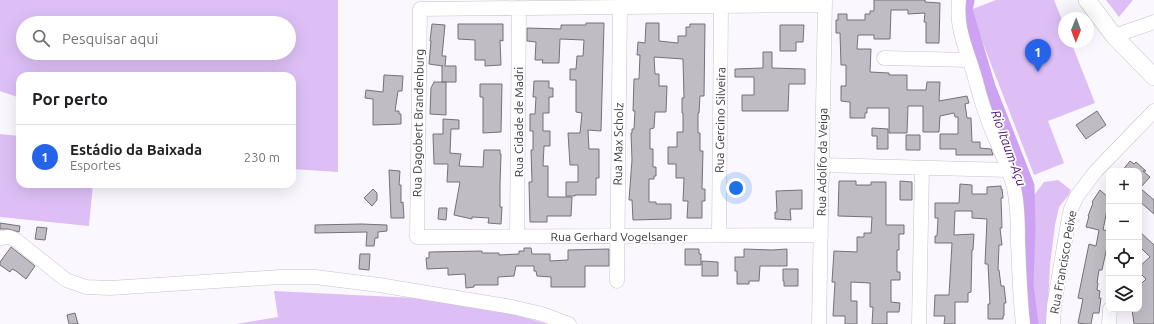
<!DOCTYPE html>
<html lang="pt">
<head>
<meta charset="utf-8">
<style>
	:root { --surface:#fff; --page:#f2f2f2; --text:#202124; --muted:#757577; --line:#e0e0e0; --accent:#2563eb }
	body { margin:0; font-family:Ubuntu,sans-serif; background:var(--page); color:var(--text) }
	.controls { position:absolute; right:12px; bottom:12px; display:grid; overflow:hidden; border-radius:8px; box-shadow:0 4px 16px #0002 }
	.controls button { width:36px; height:36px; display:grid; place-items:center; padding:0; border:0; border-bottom:1px solid var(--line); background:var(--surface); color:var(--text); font:20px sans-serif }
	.compass { position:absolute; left:1058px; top:12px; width:36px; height:36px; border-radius:50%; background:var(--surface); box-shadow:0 4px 16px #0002; rotate:181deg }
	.you { position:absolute; left:736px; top:188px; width:14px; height:14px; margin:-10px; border:3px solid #fff; border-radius:50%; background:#1a73e8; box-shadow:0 0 0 6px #1a73e833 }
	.badge { display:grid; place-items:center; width:26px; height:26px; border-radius:50%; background:var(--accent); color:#fff; font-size:13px; font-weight:700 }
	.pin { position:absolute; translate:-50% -33px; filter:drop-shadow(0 1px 2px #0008) }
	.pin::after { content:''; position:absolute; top:21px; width:14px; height:12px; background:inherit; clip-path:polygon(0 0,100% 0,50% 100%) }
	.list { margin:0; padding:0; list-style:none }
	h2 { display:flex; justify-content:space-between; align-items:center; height:52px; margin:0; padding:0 16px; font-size:17px }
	h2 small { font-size:13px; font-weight:400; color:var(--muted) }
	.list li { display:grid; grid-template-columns:26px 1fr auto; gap:12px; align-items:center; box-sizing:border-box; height:64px; padding:0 16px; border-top:1px solid var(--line) }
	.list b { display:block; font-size:15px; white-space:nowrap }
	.list p { margin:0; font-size:13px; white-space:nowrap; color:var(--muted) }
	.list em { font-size:13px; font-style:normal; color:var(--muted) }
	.icon { flex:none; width:22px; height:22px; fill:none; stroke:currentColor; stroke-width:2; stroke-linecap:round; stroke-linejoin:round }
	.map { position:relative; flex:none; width:1154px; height:324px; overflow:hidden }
	.search { position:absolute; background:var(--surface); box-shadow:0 4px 16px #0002; left:16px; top:16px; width:280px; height:44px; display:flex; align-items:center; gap:10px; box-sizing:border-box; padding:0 14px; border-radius:22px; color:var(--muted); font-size:15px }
	.panel { position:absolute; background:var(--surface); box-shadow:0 4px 16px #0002; left:16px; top:72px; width:280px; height:116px; border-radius:12px }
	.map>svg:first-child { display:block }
	.green { fill:#ddbff6; fill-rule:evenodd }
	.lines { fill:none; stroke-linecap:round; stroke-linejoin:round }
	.river { stroke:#cea2f3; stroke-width:17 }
	.building { fill:#bfbcc3; stroke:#757178 }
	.minor-casing { stroke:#c7c3cb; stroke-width:15 }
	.major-casing { stroke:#c7c3cb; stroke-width:18 }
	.minor { stroke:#fff; stroke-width:14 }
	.major { stroke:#fff; stroke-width:17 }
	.labels { text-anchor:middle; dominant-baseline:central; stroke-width:3.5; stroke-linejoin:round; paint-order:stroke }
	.street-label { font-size:12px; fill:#3b393c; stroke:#fff }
	.water-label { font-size:13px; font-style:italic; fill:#501573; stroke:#fff }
</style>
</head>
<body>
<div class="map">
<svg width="1154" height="324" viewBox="0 0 1154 324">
	<rect width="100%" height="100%" fill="#fbf7ff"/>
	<path class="green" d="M0,0H338V172L292,169V76H20V98L0,91ZM23,23H289V53H23Z
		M996,0H1054L1064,25V42H1071L1095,103L1048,121L1064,163L1034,175L970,10Z
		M1106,0H1133L1119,17Z
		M0,134L20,136V184H93L89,226L0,217Z
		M1058,180L1071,190L1068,196L1059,207L1055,225L1050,265L1047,324H1030L1025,282L1032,198L1044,182Z
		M274,291L415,298L508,313L548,324H236L278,317Z"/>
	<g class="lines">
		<path class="river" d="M966,0L964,10L987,87L1026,186L1027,230L1025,285L1030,324"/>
	</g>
	<path class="building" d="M874,0H925V2L940,3L939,43H926V22H924L925,13L908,14V10H891L890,39H874V35H858L857,49H871L870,72L889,73V75H907V90H926L927,82H940L939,101L967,96L969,103L965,104L967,118H971L972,142H980V148L991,149L993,155H956V149H940V134H958V117H955L954,113L940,116L939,132H923V106H908L907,133H889V108H867V113H865V118H850V102L841,101V86H846V65H841L840,33H836V20H838V14H847V20H865V14H870V11H874Z
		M586,23H604L601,131L588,130L589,149H599V178H596V195H575V196H566V182H578V165H570L568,133H580L582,113L576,112V80H570V69H576L577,56H583L584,40L560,39L559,63H542L543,60H535L536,42L527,41V28L561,29V25H586Z
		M646,23H659V41L678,43V36H686V27H690V24H705L704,96H700L699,113H698V133H700V151H703L702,189H705V201H702V218H687L688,201H683L684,178H676V164H668V147H677V132H683V113H682V98H684L683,59L654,57L655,74H659V86H667L666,112H655L654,128L650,129V149H653V167H656V176H654V179H649V202H656V204H671V219L633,220L632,200H629L632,160L631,133H632V129H634L635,111H633L634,79H639L640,55H637L638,42L645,43Z
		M432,24L445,25L442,56H446L445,66H456V82H442V66H443L429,64L431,41H430Z
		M458,24H503V41L500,40L501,65L485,66V60H475V40L458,39Z
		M780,25H804L803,42H796V51H780Z
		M763,52H772V68L805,69V84H789L788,111H742V95H754V77H735V69L763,68Z
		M384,75L403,76L402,91H398L395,111H399V114H401V124L373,125V99L365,98L366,90L383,92Z
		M534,81H549V88H553V97H549V113H543V131H550V146H544L543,166H548V197H572L571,216H547V222H530L529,182H532L531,150H533V131H530V114H535L536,97H533Z
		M434,82H446V115L430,114L431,88Z
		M480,84H502L501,132L483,133V97H480Z
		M1097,111L1106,125L1086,139L1076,125Z
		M443,119L459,120V129H451L450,153L461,154L459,166L483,167L484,150H500V154H501L500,184V207H502L501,224L488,223L489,218L472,217V219L454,215L460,182H447L448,164H434L433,134H443Z
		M872,128L888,129V149H877V136H872Z
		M906,135H920V150H906Z
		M1130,161L1134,164L1136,162L1146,171H1143L1150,177L1140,188L1154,200V214L1139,201V171H1122Z
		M389,170L400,171L399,185H401V203L403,202L404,218H391Z
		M839,181H856V185H871V182H886V225H904V234H899V250H897V272H900V280H891V302L900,303L899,312H887V324H872L873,307H870V283L851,282V301H857V324H845V316H833L835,282H832L834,251L857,252V237H864V233H871L872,217L838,216Z
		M900,181L912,182V200H900Z
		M960,184L972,185V194H987V187L1001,186V189H1002L1003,198H1001L1002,228H1000L1002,245H999L998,270H999L1001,286H1004L1006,303H1004V316H1003V319H988V304H990L988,264H985L987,219L972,218V211H955L954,235L974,234L973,250H972L971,292L968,293V302H955V324H944L945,316H934L935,295H949L952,243H935V236H937L938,218H935V203H959Z
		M373,189L377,193V200L372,206L364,198Z
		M802,190V209H790L791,220L775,219V212H777L776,191Z
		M1100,190L1109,198V211L1107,210L1103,230L1109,231V248L1107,247L1102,270H1099L1097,283H1098L1097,290L1100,291L1099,298H1101L1099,313H1093L1091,324H1086L1078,323L1083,299L1078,298L1089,244L1096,246L1099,230L1086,227L1089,216H1088L1093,203L1092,202Z
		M439,208H447L446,220L438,219Z
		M0,223L20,226L19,232L8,229H0Z
		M361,224L387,225V231L378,232V238H375L374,246H366L367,232L315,233V225Z
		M37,227L47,228L45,240L35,239Z
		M1139,231L1154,245V324H1134L1132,309H1139V286L1146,279L1139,272V267L1150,257L1139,246Z
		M11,247L35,266L26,279L16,271L12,269L10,272L0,265V262Z
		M524,248H531L532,254H550V261L568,260V250L609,249V266H585V287H551V277L537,276L536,271H534V266H516L514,276L498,277V285H474V287L466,288L465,274L448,275V268L427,269L426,258H429V252L482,251V253H499V255L519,254V251H524Z
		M685,249H699V254H701V265H685Z
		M744,249L772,250L787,249V266H760L759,281H749V284H737V271H735V257H744Z
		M360,254H370L369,270L359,269Z
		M702,261L718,262V276H702Z
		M783,269H798V286H784V281H783Z
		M75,313L78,324H69L67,315Z"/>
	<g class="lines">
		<g class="minor-casing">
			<path id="minor" d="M959,0C956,26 964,43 972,68C977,83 980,99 986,114C994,139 1008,162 1014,188C1018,206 1018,224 1018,242C1019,270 1020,297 1023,324
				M1114,36L1154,22
				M884,58L969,60
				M822,165L1008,170
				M719,235L721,6
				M821,235L417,237L420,9L824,5
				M517,236L519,8
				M0,238L9,237L16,240L66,280L86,287L110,288L280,277H315L379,285L512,307L542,314L569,324
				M617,281L620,7
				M819,324L825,0
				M919,324L922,168
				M1053,324L1054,306L1068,223L1071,209L1077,196L1096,171L1154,111
				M1109,324L1110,309"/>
		</g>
		<g class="major-casing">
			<path id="major" d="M1087,0L1114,36L1154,77"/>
		</g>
		<use href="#minor" class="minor"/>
		<use href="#major" class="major"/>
	</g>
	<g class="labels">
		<g class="street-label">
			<text transform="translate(720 120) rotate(-89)">Rua Gercino Silveira</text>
			<text transform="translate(518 122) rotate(-90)">Rua Cidade de Madri</text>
			<text transform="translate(418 123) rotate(-89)">Rua Dagobert Brandenburg</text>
			<text transform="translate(618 144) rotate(-89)">Rua Max Scholz</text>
			<text transform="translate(822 162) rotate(-89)">Rua Adolfo da Veiga</text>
			<text x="619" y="236">Rua Gerhard Vogelsanger</text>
			<text transform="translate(1063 262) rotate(-80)">Rua Francisco Peixe</text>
		</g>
		<g class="water-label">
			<text transform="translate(1009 148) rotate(70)">Rio Itaum-Açu</text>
		</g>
	</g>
</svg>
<div class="controls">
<button>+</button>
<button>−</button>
<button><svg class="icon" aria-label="locate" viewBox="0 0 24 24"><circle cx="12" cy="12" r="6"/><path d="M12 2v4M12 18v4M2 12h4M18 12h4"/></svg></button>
<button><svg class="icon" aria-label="layers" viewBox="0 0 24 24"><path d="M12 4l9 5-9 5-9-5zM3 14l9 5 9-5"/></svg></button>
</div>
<svg class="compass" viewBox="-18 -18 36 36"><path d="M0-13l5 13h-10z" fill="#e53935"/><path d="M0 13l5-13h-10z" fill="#757577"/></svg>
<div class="you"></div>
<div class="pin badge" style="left:1038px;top:72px">1</div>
<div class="search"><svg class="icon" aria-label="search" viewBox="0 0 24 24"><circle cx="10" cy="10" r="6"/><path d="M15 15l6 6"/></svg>Pesquisar aqui</div>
<section class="panel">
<h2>Por perto<small></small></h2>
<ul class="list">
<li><span class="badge">1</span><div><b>Estádio da Baixada</b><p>Esportes</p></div><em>230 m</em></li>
</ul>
</section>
</div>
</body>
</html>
